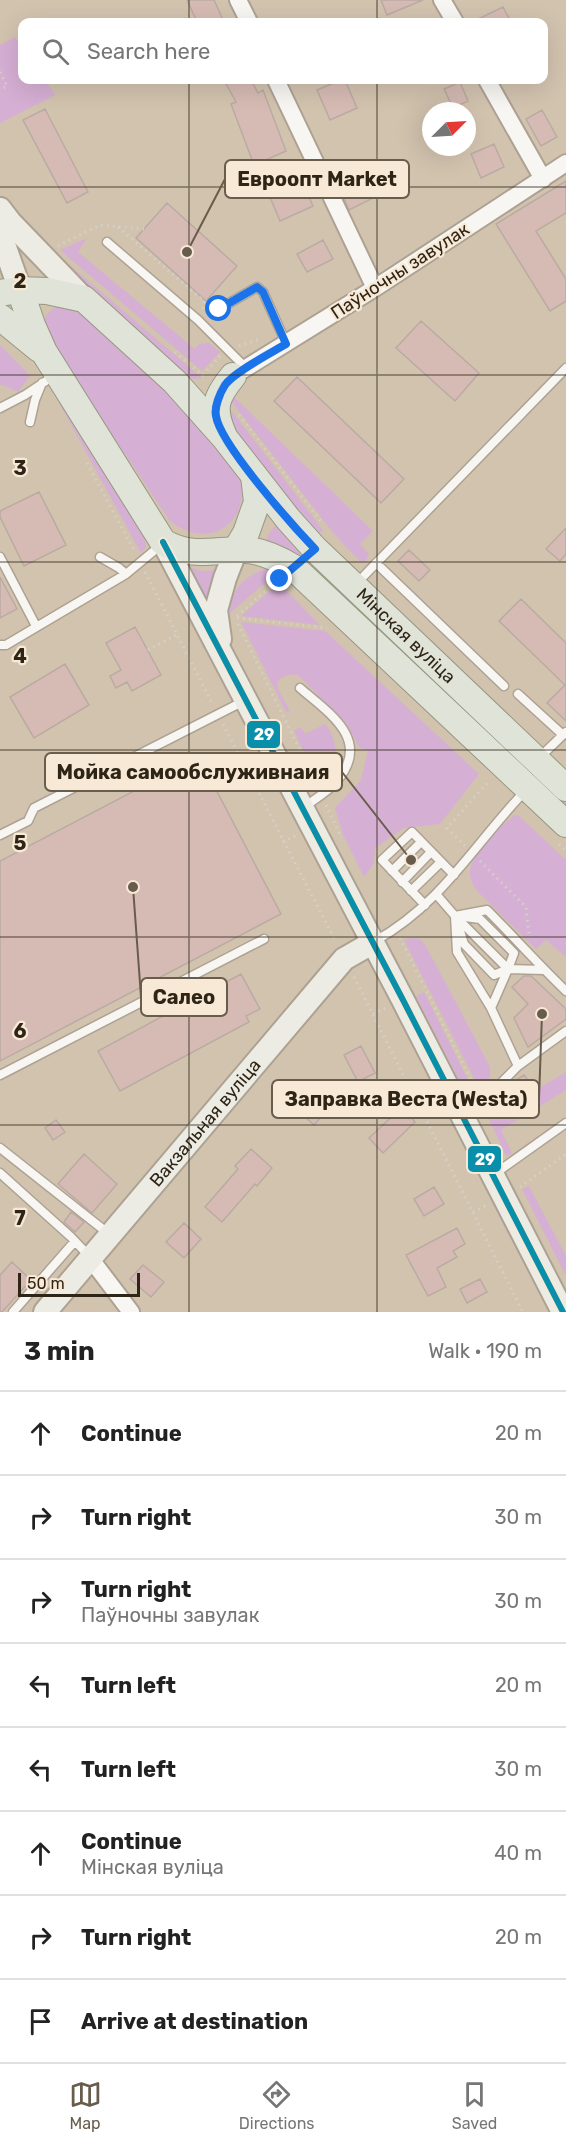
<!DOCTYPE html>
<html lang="en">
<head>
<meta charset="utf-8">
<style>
	:root { --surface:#fff; --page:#f2f2f2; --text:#222; --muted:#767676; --line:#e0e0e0; --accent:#685c4c }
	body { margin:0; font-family:Rubik,sans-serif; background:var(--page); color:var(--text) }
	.compass { position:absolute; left:422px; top:102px; width:54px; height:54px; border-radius:50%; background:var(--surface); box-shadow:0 6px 24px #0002; rotate:66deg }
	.scale { position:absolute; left:18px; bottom:15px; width:122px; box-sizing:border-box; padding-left:6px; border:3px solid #2f2516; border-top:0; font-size:16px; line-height:21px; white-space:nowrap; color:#2f2516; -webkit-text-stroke:4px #f7e9d6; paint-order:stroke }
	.stop { position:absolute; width:18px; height:18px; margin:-14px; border:4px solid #1a73e8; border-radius:50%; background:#fff }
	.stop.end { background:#1a73e8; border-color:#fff; box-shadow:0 2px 6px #0008 }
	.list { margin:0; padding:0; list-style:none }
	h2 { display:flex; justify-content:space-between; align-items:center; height:78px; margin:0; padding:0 24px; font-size:26px }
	h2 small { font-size:20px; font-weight:400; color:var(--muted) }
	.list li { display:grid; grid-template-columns:39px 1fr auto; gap:18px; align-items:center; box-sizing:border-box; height:84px; padding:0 24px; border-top:2px solid var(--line) }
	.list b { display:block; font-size:22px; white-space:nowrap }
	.list p { margin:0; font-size:20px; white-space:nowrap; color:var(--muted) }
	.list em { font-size:20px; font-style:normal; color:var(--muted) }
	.icon { flex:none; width:33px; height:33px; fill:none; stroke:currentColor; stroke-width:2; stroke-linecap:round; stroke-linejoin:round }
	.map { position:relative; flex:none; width:566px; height:1312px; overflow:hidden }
	.search { position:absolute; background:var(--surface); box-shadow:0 6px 24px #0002; left:18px; right:18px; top:18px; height:66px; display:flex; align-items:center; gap:15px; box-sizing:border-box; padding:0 21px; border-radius:12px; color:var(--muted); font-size:22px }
	.sheet { height:750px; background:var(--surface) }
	nav { display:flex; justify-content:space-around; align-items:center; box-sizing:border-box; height:84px; border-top:2px solid var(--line); background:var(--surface); font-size:16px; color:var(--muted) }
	nav a { display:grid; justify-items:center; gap:3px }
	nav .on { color:var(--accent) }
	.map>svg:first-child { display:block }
	.green { fill:#d6afd4 }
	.building { fill:#d6bbb4; stroke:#baaba2; stroke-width:1.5 }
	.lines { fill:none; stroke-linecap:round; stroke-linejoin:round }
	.lane-casing { stroke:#ada292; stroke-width:11 }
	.street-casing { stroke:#ada292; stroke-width:20 }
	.secondary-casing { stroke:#ada292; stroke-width:26 }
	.primary-casing { stroke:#96987f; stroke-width:28 }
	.path { stroke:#d5d1ca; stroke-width:3; stroke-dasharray:1.5 4.5; stroke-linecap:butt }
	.lane { stroke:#f8f6f3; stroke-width:8 }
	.street { stroke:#f8f6f3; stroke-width:16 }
	.secondary { stroke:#ecece5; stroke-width:22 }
	.primary { stroke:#e0e3d8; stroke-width:26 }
	.bus-1-casing { stroke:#f7e9d6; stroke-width:10 }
	.bus-1 { stroke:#098fa9; stroke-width:6 }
	.route { stroke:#1a73e8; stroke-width:8 }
	.grid { fill:none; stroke:#2f2516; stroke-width:1.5; stroke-opacity:0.55 }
	.labels { text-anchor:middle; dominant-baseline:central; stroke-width:4.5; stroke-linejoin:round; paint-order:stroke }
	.street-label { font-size:18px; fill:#2f2516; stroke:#f7e9d6 }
	.grid-label { font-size:20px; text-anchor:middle; font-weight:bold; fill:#2f2516; stroke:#f7e9d6; stroke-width:4.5; stroke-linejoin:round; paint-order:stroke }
	.leader { fill:none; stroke:#685c4c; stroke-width:2 }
	.callout-dot { fill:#685c4c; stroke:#f7e9d6; stroke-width:2 }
	.callout { fill:#f7e9d6; stroke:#685c4c; stroke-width:2 }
	.callout-label { font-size:20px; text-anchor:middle; font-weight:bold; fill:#2f2516 }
	.line-badge { stroke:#f7e9d6; stroke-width:2 }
	.badge-label { font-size:16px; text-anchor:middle; font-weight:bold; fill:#fff }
</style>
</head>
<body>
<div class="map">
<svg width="566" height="1312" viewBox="0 0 566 1312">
	<rect width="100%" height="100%" fill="#d2c3af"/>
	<path class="green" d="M15,37L22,48V80H45L55,95L0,123V45Z
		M24,226L202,378L194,379L183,375L22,228Z
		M87,238L78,252L195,349L199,344L209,343L220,352L202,371L60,250Z
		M59,305L77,310L119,346L158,383L238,472C255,520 211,553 170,521L47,338C42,320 42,315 59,305Z
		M0,345L30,376L18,392L0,384Z
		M51,388L56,389L145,537L146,547L141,553Z
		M229,392L373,531L360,544L369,554L366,561L361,562L334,534L227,396Z
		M224,401L323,530L317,536L228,431Z
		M275,525L301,553L297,557L263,544Z
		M312,561L566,802V810L308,564Z
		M187,566L202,571L217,570L208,603Z
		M265,569L279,571L230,613C230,589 244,577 265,569Z
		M279,583L320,625L241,616Z
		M241,622L325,631L479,774L440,824L404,828L375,848L374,863L364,877L343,835L335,808L361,780L368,751L359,747L346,723L298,675C289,674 283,675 277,682L278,689L290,711L286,712Z
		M325,724C338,739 342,769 323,781L317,779L294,731L301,727L305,734Z
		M515,815H518L566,860V957L546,940L536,949L476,890C473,884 469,878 470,871C470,857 503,824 515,815Z
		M412,938L420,939L426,946L490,1067V1076L481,1092L404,940Z
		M424,992L475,1094L470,1093L463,1088L416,996Z
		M566,1072V1090L501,1130L512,1153L506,1156L487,1115L514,1093L519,1100Z
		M529,1186L566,1256V1276L522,1189Z"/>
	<path class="building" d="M187,0H214L224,22H197Z
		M381,0H423L387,15Z
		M503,7L511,22H472Z
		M224,80H251L258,93L263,90L286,151L254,165L231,104L236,102Z
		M341,80H345L357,108L330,120L317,90Z
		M460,82L468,101L453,108L444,89Z
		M45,109L88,192L67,203L23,120Z
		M542,110L557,137L541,146L526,119Z
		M494,144L504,167L481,178L471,154Z
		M359,170L373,198L349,210L336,181Z
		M300,176L313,206L280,221L267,190Z
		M566,181V213L536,231L566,279V301L550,311L496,224Z
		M167,203L237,266L206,301L136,238Z
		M323,240L333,259L307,272L297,254Z
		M421,321L479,373L455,401L396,348Z
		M297,377L404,479L381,503L274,401Z
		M39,492L66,545L24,566L0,517V511Z
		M566,528V554L560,561L546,549Z
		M409,550L430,570L419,581L398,561Z
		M0,577L17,609L0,618Z
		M521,599L566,643V721L547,703L565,685L499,621Z
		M135,627L161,675L132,691L127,682L116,688L110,676L121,670L106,643Z
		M65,664L89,705L34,738L10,697Z
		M199,757L281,914L0,1061V861Z
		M241,974L260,1009L246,1016L249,1022L120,1091L98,1051Z
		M524,976H531L566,1009V1019L528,1047L514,1018L528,1004L512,987Z
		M361,1046L375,1073L358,1082L344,1055Z
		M524,1075L533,1087L521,1095L513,1082Z
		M311,1091L329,1108L314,1125L296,1108Z
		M402,1107L415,1122L383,1153L369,1138Z
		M56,1120L65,1132L53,1140L45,1128Z
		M251,1149L272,1168L257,1186L255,1184L222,1222L205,1207L238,1169L235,1166Z
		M84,1154L117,1184L92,1213L58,1184Z
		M434,1187L444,1204L424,1216L414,1199Z
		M71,1212L84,1222L75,1232L64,1222Z
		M184,1223L201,1239L184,1258L166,1242Z
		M457,1228L465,1244L453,1251L457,1257L437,1268L446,1287L428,1296L406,1255Z
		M12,1262L31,1280L2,1312H0V1275Z
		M143,1265L164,1282L151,1297L130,1279Z
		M480,1279L487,1292L467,1303L460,1289Z"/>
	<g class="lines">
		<g class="lane-casing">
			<path id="lane" d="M107,242L198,320L247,369
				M219,309L257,287L263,292L286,343
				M0,408L25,395L55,375
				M30,422L35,400L42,383
				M0,557L36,626
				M100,557L119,568L126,574
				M376,563L504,686
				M356,584L566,368
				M0,645H6L126,574L161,545
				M300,688C329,713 372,740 337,781C329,791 315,799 304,807
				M518,694L563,735
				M539,758L566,732
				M0,835L28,821L34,808L244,701
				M392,871L421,842
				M402,882L431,852
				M411,891L441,862
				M436,894L455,916L457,952L491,1008L518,1066
				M425,905L382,860L412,832L454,875
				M455,916L487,910C514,937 539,965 566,991
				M455,916L508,969L544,970
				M465,917L480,919L514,953L508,969
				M459,928L464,944L494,975L508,969L491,1008
				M375,941C442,904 475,843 526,790
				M0,1075L264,939
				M463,1117L482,1102L518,1066L566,1031
				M0,1148L109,1234
				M0,1173L71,1237L90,1257
				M493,1175L566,1123
				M13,1312L75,1241"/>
		</g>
		<g class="street-casing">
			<path id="street" d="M238,0L249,22
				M442,0L455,22
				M276,80L375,288
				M487,80L543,179
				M233,376L375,288L566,163
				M90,1258L131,1312"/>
		</g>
		<g class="secondary-casing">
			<g id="secondary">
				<path d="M0,209L10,222L84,299"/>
				<path d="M0,233L20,290"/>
				<path d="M163,542L403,1000L563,1312"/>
				<path d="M220,639L216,610L225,578L236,550"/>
				<path id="s1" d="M45,1312L344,959L372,943"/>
			</g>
		</g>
		<g class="primary-casing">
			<g id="primary">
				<path d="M20,290L32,325L44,352L163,542C192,559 215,549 246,550C263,551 279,559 294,568L566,824"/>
				<path id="s2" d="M0,293L20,290L47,291L84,299L175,382L224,437L288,519L315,549L566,788"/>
				<path d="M0,317L39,349"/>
				<path d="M223,434C212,408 215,398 233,376"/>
				<path d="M236,550L246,533L257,502L254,476"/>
			</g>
		</g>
		<path class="path" d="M0,72L7,86L0,90
			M118,227L204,301L203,310
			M58,246L100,225L144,229
			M239,346L261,339
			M175,352L207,379
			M203,375L220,356
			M239,415L323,524
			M87,463L135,552
			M145,572L213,705
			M237,616L277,581
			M237,618L327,628
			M238,624L317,785
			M148,650L178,634
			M223,724L336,942
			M206,771L237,754
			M326,805L341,837
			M283,842L295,836
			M559,844L566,851
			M465,846L447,828L490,780
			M480,861L526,907L529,935
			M400,938L476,1090
			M354,977L523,1312
			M373,1014L386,1008
			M520,1187L566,1154
			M473,1212L487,1205"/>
		<use href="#lane" class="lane"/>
		<use href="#street" class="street"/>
		<use href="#secondary" class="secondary"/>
		<use href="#primary" class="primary"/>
		<g class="bus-1-casing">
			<path id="bus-1" d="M163,542L403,1000L563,1312"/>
		</g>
		<use href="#bus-1" class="bus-1"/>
	</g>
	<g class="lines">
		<path class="route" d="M219,309L257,287L263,292L286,344C271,353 234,372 225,385C220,393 214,407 216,416C220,444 293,526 315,549L280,579"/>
	</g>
	<path class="grid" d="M189,0V22M377,0V22M189,80V1312M377,80V1312M0,187H566M0,375H566M0,562H566M0,750H566M0,937H566M0,1125H566"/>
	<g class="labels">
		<g class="street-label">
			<text transform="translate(400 271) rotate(-33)">Паўночны завулак</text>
			<text stroke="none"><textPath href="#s2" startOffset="552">Мінская вуліца</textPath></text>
			<text stroke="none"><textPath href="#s1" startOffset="248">Вакзальная вуліца</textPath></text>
		</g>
	</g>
	<g class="grid-label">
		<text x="20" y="288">2</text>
		<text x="20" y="475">3</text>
		<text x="20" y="663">4</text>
		<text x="20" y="850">5</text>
		<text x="20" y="1038">6</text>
		<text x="20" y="1225">7</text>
	</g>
	<path class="leader" d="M187 252L225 179M411 860L342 772M133 887L141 997M542 1014L539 1099"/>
	<g class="callout-dot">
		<circle cx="187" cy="252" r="6"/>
		<circle cx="411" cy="860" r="6"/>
		<circle cx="133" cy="887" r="6"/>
		<circle cx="542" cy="1014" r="6"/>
	</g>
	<g class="callout">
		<rect x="225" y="160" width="184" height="38" rx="6"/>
		<rect x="45" y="753" width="297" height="38" rx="6"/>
		<rect x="141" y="978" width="86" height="38" rx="6"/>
		<rect x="272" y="1080" width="267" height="38" rx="6"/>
	</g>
	<g class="callout-label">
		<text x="317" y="186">Евроопт Market</text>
		<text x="193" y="779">Мойка самообслуживнаия</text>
		<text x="184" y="1004">Салео</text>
		<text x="406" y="1106">Заправка Веста (Westa)</text>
	</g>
	<g class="line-badge">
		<rect x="246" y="720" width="35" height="29" rx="6" fill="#098fa9"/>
		<rect x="467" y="1145" width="35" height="28" rx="6" fill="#098fa9"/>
	</g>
	<g class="badge-label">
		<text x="264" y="740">29</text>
		<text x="485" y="1165">29</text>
	</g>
</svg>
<svg class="compass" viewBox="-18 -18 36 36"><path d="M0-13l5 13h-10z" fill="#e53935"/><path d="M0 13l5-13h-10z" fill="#767676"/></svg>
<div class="scale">50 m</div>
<div class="stop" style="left:219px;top:309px"></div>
<div class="stop end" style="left:280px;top:579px"></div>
<div class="search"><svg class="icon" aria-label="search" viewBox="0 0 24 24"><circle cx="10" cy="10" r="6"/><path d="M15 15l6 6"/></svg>Search here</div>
</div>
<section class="sheet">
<h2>3 min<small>Walk · 190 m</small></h2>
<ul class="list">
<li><svg class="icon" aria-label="ahead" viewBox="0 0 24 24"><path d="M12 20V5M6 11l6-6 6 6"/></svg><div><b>Continue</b></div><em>20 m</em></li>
<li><svg class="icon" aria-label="right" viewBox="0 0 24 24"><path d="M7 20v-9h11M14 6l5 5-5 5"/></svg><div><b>Turn right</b></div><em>30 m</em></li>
<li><svg class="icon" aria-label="right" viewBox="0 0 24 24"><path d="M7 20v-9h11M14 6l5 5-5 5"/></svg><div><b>Turn right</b><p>Паўночны завулак</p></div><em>30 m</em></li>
<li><svg class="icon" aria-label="left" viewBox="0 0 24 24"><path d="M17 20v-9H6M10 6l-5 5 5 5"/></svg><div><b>Turn left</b></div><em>20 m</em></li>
<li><svg class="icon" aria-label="left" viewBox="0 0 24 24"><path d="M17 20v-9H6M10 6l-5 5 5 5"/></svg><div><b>Turn left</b></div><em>30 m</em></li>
<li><svg class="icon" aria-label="ahead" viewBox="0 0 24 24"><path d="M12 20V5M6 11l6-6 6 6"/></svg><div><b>Continue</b><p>Мінская вуліца</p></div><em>40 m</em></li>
<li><svg class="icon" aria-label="right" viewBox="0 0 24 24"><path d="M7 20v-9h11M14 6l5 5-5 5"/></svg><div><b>Turn right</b></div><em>20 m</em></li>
<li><svg class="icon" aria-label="arrive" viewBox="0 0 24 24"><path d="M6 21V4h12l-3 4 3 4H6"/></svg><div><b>Arrive at destination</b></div></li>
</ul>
</section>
<nav>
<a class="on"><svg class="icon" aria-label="map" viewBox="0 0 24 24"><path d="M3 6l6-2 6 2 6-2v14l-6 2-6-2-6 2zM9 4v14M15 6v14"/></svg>Map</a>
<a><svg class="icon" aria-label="directions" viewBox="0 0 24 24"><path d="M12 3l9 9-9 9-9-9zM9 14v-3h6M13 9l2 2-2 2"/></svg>Directions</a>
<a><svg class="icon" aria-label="saved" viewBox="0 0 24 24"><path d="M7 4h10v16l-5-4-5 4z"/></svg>Saved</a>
</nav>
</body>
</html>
